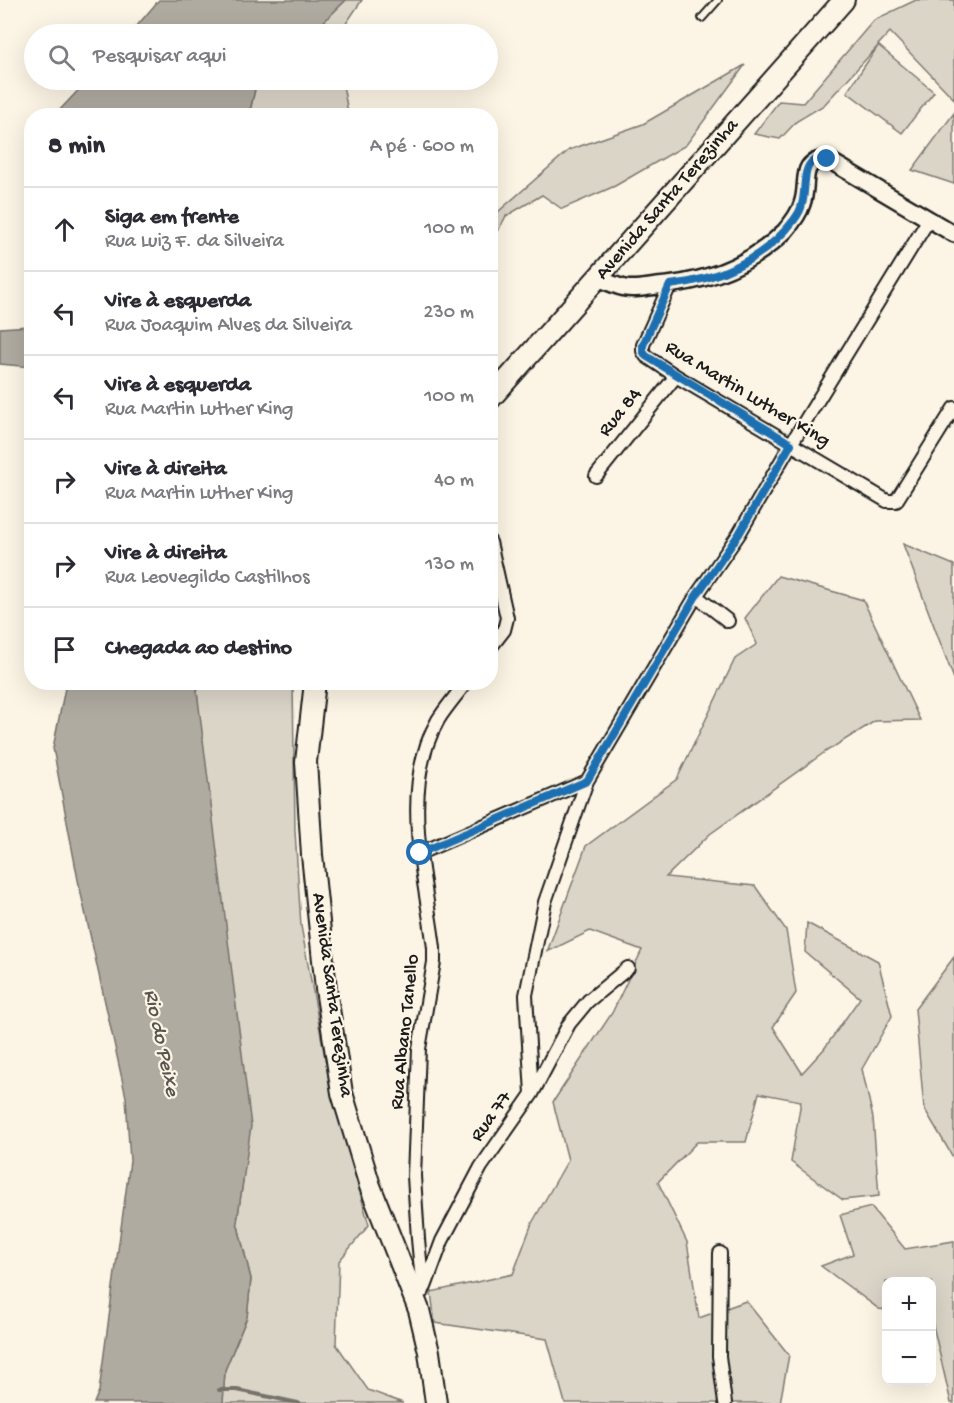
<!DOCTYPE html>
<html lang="pt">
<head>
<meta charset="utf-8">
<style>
	:root { --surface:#fff; --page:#f2f2f3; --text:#2b2b33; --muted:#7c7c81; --line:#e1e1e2 }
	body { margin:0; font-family:"Gochi Hand",sans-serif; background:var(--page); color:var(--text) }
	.controls { position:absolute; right:18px; bottom:18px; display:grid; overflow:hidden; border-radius:12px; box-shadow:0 6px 24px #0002 }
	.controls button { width:54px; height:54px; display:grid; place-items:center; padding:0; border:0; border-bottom:2px solid var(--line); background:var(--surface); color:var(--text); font:30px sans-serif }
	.stop { position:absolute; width:18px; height:18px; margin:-14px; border:4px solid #1f6fb2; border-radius:50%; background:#fff }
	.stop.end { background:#1f6fb2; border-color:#fff; box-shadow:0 2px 6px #0008 }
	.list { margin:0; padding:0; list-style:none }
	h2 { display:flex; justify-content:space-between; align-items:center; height:78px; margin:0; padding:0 24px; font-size:26px }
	h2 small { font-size:20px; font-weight:400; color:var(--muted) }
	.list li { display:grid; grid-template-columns:39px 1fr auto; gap:18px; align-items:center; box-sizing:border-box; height:84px; padding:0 24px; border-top:2px solid var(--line) }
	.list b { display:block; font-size:22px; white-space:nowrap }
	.list p { margin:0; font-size:20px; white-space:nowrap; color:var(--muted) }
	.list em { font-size:20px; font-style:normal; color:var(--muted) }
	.icon { flex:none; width:33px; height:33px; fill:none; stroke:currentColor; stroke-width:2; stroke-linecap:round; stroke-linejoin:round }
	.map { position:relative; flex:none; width:954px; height:1403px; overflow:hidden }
	.search { position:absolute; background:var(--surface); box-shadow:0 6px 24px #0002; left:24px; top:24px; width:474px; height:66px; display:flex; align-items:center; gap:15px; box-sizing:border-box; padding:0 21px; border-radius:33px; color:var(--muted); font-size:22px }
	.panel { position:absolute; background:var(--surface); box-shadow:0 6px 24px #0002; left:24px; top:108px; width:474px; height:582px; border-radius:24px }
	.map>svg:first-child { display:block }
	.green { fill:#dbd5c8; stroke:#7c7872; stroke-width:1.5 }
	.water { fill:#b0aba1; stroke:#75726c; stroke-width:1.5 }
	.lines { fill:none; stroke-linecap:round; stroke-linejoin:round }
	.stream { stroke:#75726c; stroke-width:4 }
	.service-casing { stroke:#1c1c1c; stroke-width:10 }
	.minor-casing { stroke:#1c1c1c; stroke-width:16 }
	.tertiary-casing { stroke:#1c1c1c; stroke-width:20 }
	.primary-casing { stroke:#1c1c1c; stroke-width:24 }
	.service { stroke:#fcf5e5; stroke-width:6 }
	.minor { stroke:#fcf5e5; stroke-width:12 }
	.tertiary { stroke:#fcf5e5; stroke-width:15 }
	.primary { stroke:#fcf5e5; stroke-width:20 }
	.route { stroke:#1f6fb2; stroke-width:8 }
	.labels { text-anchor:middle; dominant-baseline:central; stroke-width:4.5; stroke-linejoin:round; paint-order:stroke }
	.street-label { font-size:20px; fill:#1c1c1c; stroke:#fcf5e5 }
	.water-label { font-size:21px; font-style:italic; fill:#575551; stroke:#fcf5e5 }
</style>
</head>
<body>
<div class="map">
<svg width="954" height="1403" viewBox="0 0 954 1403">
	<rect width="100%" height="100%" fill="#fcf5e5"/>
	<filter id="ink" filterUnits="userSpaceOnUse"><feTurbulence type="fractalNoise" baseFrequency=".0167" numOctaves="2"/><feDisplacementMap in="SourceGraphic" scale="12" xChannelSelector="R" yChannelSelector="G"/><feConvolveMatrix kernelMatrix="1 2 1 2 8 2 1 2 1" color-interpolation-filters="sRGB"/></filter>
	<g filter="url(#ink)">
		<path class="green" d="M346,0H362L339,34H311Z
			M916,0H954V99L890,32L878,45L934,92L902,133L847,92L878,46L824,105L797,121L780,139L754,134L779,101L803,103L874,20Z
			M745,65L686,145L615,186L562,209L542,195L506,216L491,244V218L569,150L643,124Z
			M265,80H342L348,112L346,115L249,116L255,89Z
			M954,113V184L912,170Z
			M903,544L954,565V679Z
			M778,576L863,600L920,720L875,721L825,752L710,834L666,877L755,886L786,930L796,993L773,1027L802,1073L824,1049L860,998L805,952L807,923L878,961L892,1016L862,1069L873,1118L879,1196L843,1200L791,1162L801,1101L759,1093L746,1142H697L658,1182L687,1242L699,1318L746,1301L789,1355L780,1403H565L547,1339L435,1323L431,1292L513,1274L532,1223L568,1160L553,1102L612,1013L642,950L590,931L547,952L586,846L677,779L735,659L757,644L745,618Z
			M196,683H293L295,831L301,926L330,1085L369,1225L339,1261L336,1344L368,1390L403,1403H223L225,1370L247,1317L251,1279L237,1222L243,1181Z
			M954,957V1159L924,1108L915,1009Z
			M871,1207L905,1249L954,1241V1403H951L932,1321V1282H886V1310L879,1309L821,1266L853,1254L840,1215Z"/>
		<path class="water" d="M159,0H346L311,34H130Z
			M88,80H265L255,89L249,115H55Z
			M31,323V367L0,364V328L29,326Z
			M66,683H196L251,1126L237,1222L251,1279L247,1317L225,1370L223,1403H94L99,1391L130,1161L126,1097L78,880L53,748Z"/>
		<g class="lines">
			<path class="stream" d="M219,1390H237L298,1403"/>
			<g class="service-casing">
				<path id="service" d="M702,18L718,0"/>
			</g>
			<g class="minor-casing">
				<path id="minor" d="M670,285L643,345V351L646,356L676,376L887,501H896L954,408
					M596,476L676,376
					M490,542L507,618L504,630L490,648
					M696,596L728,621
					M420,853L587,781
					M532,1094L526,995L545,902L587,781L696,596L739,534L791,444L929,219
					M720,1253L719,1356L725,1403
					M425,1287L442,1241L481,1167L532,1094L569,1024L588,1001L628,968
					M423,1291L418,1239L414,1176L419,1049L434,962V948C425,875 399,789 438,720C446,707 457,695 466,682"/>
			</g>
			<g class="tertiary-casing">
				<path id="tertiary" d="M599,278C607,282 616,286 625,288C635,290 647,287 657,286C706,282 750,266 785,231C792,223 799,214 802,204C810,183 797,161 827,159L954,234"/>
			</g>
			<g class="primary-casing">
				<path id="primary" d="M490,399L844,0
					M315,682L306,762L312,855L326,989L342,1093L370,1186L419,1310L429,1352L436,1403"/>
			</g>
			<use href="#service" class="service"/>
			<use href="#minor" class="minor"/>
			<use href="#tertiary" class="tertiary"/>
			<use href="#primary" class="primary"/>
		</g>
	</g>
	<g class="lines" filter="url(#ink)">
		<path class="route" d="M420,853L587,781L696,596L739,534L791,444L646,356L643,351V345L670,285C717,280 765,259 794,220C797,216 801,210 802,204C806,193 802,168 813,161C817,159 823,159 827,159"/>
	</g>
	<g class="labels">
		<g class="street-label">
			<text transform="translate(668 200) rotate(-49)">Avenida Santa Terezinha</text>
			<text transform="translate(747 395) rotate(31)">Rua Martin Luther King</text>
			<text transform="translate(621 413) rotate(-51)">Rua 84</text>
			<text transform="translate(331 995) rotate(82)">Avenida Santa Terezinha</text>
			<text transform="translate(406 1032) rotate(-84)">Rua Albano Tanello</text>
			<text transform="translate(492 1117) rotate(-55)">Rua 77</text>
		</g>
		<g class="water-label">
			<text transform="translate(160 1043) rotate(78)">Rio do Peixe</text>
		</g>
	</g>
</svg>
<div class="controls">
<button>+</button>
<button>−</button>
</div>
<div class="stop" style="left:420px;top:853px"></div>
<div class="stop end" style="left:827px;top:159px"></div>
<div class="search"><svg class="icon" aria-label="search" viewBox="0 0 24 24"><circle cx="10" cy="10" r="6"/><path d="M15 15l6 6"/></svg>Pesquisar aqui</div>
<section class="panel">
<h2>8 min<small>A pé · 600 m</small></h2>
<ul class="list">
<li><svg class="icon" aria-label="ahead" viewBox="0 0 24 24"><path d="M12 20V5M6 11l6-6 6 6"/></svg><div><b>Siga em frente</b><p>Rua Luiz F. da Silveira</p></div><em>100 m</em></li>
<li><svg class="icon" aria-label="left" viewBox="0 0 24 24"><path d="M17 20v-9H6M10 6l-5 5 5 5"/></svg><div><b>Vire à esquerda</b><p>Rua Joaquim Alves da Silveira</p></div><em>230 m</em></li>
<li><svg class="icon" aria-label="left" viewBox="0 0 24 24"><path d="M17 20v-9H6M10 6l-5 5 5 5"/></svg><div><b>Vire à esquerda</b><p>Rua Martin Luther King</p></div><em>100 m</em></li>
<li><svg class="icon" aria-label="right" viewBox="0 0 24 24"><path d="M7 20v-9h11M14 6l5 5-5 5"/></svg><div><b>Vire à direita</b><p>Rua Martin Luther King</p></div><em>40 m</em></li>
<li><svg class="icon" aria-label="right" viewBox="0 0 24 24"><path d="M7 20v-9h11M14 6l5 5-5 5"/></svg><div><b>Vire à direita</b><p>Rua Leovegildo Castilhos</p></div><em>130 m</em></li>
<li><svg class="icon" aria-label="arrive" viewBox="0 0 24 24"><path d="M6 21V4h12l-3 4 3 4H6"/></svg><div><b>Chegada ao destino</b></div></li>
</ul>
</section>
</div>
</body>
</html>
